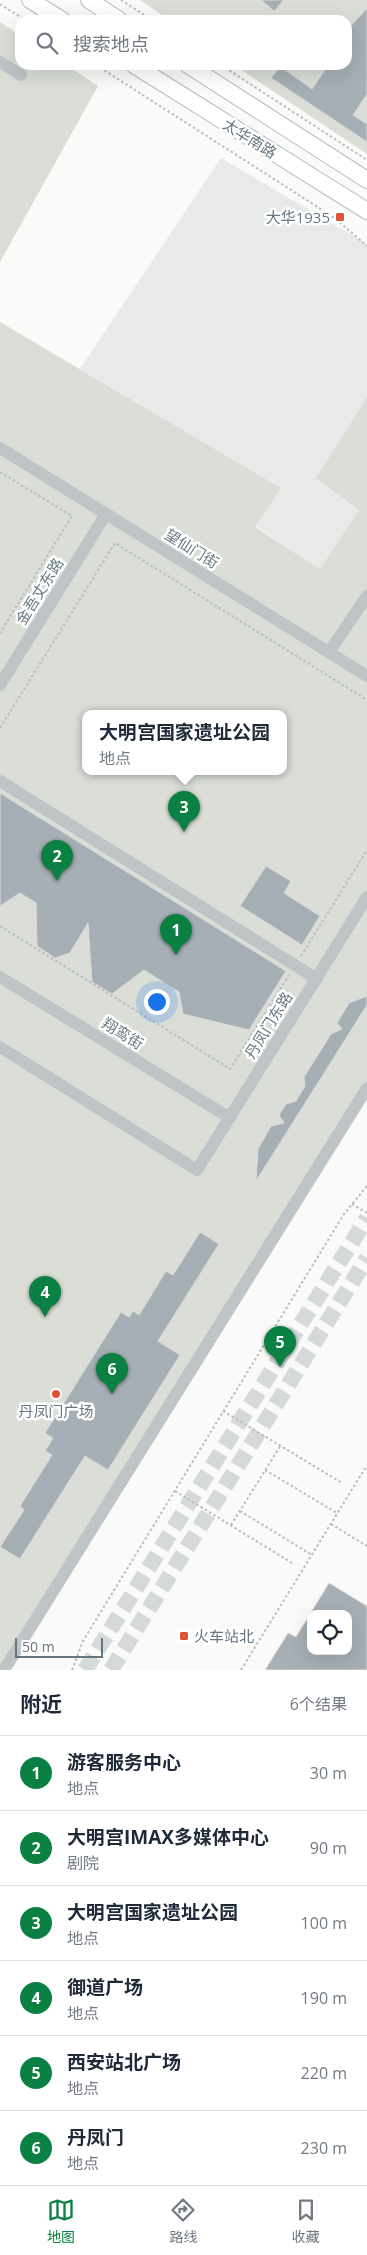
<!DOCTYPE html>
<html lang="zh">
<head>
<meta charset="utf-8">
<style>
	:root { --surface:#fff; --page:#f6f6f7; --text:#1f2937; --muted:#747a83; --line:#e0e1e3; --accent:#0b8043 }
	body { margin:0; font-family:"Open Sans","Noto Sans SC",sans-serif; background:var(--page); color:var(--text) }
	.controls { position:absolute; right:15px; bottom:15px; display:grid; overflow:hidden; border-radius:10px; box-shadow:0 5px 20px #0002 }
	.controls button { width:45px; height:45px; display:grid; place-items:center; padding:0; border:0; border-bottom:1px solid var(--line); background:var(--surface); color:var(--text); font:25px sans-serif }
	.scale { position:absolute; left:15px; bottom:12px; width:88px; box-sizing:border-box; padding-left:5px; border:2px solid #667781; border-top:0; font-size:14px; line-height:18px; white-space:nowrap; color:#667781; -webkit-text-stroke:4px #fff; paint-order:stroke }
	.you { position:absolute; left:156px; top:1001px; width:18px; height:18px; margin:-12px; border:4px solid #fff; border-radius:50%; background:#1a73e8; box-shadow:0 0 0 8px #1a73e833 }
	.badge { display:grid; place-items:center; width:32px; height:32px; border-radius:50%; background:var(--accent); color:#fff; font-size:16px; font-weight:700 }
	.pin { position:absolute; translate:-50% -41px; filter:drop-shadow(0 1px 2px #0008) }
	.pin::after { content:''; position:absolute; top:26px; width:18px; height:15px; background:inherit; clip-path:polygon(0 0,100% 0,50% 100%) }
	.popup { position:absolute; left:82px; top:710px; width:205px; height:65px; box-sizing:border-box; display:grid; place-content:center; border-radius:10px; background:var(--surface); filter:drop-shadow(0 1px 4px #0005); font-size:16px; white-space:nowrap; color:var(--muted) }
	.popup b { font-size:19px; color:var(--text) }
	.popup::after { content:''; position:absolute; left:50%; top:100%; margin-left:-10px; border:10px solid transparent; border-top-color:var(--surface) }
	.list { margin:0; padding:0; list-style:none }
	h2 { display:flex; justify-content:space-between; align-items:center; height:65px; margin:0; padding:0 20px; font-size:21px }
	h2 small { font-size:16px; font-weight:400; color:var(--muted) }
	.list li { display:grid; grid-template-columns:32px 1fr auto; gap:15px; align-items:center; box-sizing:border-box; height:75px; padding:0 20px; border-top:1px solid var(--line) }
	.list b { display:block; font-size:19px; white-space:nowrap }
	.list p { margin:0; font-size:16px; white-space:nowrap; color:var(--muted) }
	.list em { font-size:16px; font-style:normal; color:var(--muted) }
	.icon { flex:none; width:28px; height:28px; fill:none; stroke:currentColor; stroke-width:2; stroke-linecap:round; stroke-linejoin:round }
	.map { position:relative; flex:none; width:367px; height:1670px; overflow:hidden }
	.search { position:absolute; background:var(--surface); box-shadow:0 5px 20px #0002; left:15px; right:15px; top:15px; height:55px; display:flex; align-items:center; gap:12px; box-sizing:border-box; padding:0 18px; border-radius:15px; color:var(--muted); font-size:19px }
	.sheet { height:515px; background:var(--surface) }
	nav { display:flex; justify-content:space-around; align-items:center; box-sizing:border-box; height:70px; border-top:1px solid var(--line); background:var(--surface); font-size:14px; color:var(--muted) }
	nav a { display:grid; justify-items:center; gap:2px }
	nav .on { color:var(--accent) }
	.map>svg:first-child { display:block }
	.built { fill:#e8e9e9 }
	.green { fill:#daded7; fill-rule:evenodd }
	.building { fill:#a6afb5; stroke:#dcdcda; fill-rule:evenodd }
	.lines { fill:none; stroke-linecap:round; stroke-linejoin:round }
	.major-tunnel { stroke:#d5d9da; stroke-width:16; stroke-dasharray:16 8; stroke-linecap:butt }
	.major-casing { stroke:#b5babe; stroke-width:18 }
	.path { stroke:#babec0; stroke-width:2; stroke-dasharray:2.5 2.5; stroke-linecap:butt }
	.minor { stroke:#bfc4c7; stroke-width:12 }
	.major { stroke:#fff; stroke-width:16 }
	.poi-dot { fill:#dd5435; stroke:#fff; stroke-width:2 }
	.labels { text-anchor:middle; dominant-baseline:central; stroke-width:5; stroke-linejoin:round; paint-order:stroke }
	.street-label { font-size:15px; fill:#667781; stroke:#fff }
	.poi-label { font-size:15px; fill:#667781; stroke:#fff; text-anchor:end }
</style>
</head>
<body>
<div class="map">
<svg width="367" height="1670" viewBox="0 0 367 1670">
	<rect width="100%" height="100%" fill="#fafaf8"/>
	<path class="built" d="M221,158L367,244V397L316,478L359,510L320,569L255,526L281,488L80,369Z"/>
	<path class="green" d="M140,0H367V154L234,65H347V20H169Z
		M0,22L20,35V65H66L98,86L0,262Z
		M0,322L281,488L255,527L320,569L359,510L316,478L367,397V1095L0,1670ZM85,713H283V771H85Z"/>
	<path class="building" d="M261,0H284L274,11Z
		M367,8V94L353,115L367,124V142L271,78L280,66L312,89L328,65H347V30Z
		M0,793L286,971L249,1030L183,1014L179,992L144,970L112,994L92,982L88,923L70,953L55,958L37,946L36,903L20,893L0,906Z
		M266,866L291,881L284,893L320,916L302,945L240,906Z
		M367,996V1005L256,1181L258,1149L271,1126L284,1123L279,1115L286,1104L296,1101L305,1086L304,1077L331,1034L342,1029L337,1023L349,1003Z
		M200,1232L219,1244L158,1341L180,1355L108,1470L85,1456L20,1559L0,1547L24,1510L20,1506L52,1455L45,1451L53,1438L45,1433L121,1312L129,1317L133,1311L139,1315L166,1271L173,1275Z
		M329,1583L367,1606V1670H265L288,1633L296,1637ZM311,1614H348V1651H311Z"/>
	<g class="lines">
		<path class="major-tunnel" d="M85,1670L367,1218
			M111,1670L367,1258"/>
		<g class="major-casing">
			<path id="major" d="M30,0L62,20
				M89,0L119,20
				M134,65L367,211
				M188,65L367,180"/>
		</g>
		<path class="path" d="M121,0L152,20
			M0,4L25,20
			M96,65L316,206L337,220L367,246
			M221,65L367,160
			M0,472L72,516L0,633
			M0,728L115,543L367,700
			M0,926L230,1069L289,975
			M301,956L367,850
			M352,1204L367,1213
			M223,1411L342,1483
			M265,1470L337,1513
			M175,1491L292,1563
			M240,1511L312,1555
			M331,1524L367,1546
			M231,1525L281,1445
			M72,1670L83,1641L344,1214L367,1186
			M241,1670L367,1465"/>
		<path class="minor" d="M0,62L21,75
			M0,448L367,676
			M329,652L367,596
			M0,685L106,514
			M0,781L317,979
			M0,977L230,1118
			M0,1047L197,1170L367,897
			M4,1670L367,1088"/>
		<use href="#major" class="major"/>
	</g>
	<g class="poi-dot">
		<rect x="335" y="212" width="10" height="10" rx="2.5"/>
		<circle cx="56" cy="1394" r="5"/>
		<rect x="179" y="1631" width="10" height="10" rx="2.5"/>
	</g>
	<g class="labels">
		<g class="street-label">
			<text transform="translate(250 138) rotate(32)">太华南路</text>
			<text transform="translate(192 548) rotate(32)">望仙门街</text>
			<text transform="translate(39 591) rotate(-58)">金吾丈东路</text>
			<text transform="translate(268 1025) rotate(-58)">丹凤门东路</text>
			<text transform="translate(123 1033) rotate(32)">翔鸾街</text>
		</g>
		<g class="poi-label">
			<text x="330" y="217">大华1935</text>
			<text x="56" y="1411" text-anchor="middle">丹凤门广场</text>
			<text x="194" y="1636" text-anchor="start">火车站北</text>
		</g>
	</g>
</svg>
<div class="controls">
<button><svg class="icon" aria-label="locate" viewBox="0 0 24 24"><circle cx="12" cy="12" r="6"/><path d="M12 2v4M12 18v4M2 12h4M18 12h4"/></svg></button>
</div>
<div class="scale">50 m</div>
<div class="you"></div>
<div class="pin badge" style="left:176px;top:955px">1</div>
<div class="pin badge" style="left:57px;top:881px">2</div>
<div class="pin badge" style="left:184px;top:832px">3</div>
<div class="popup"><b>大明宫国家遗址公园</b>地点</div>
<div class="pin badge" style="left:45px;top:1317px">4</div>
<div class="pin badge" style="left:280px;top:1367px">5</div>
<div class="pin badge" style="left:112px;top:1394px">6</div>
<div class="search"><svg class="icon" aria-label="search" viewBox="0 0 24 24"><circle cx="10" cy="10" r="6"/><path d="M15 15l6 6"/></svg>搜索地点</div>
</div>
<section class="sheet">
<h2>附近<small>6个结果</small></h2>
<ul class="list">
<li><span class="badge">1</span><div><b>游客服务中心</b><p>地点</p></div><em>30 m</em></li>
<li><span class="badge">2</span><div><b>大明宫IMAX多媒体中心</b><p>剧院</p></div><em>90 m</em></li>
<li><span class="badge">3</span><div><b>大明宫国家遗址公园</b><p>地点</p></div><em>100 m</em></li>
<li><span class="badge">4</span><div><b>御道广场</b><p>地点</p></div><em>190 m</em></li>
<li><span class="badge">5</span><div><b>西安站北广场</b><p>地点</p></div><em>220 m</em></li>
<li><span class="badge">6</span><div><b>丹凤门</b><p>地点</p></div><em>230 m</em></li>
</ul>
</section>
<nav>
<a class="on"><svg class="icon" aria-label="map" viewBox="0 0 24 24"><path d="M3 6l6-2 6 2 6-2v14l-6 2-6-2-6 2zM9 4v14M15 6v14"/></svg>地图</a>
<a><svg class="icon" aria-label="directions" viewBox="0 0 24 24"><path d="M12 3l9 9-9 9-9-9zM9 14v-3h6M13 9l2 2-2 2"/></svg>路线</a>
<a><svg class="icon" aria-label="saved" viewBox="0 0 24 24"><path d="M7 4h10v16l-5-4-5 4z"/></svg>收藏</a>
</nav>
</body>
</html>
